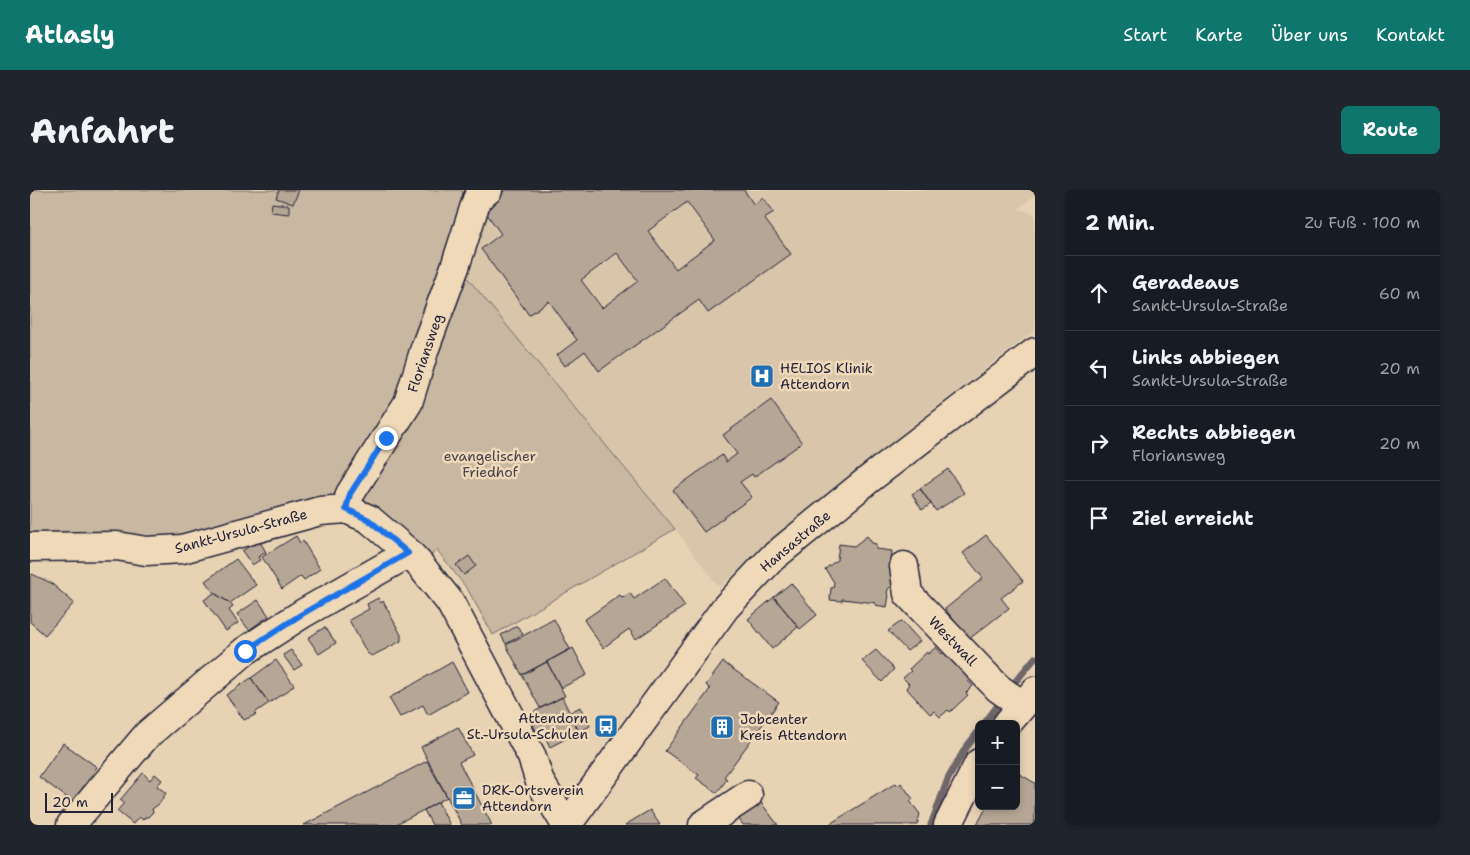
<!DOCTYPE html>
<html lang="de">
<head>
<meta charset="utf-8">
<style>
	:root { --surface:#171b24; --page:#20242c; --text:#f1f3f6; --muted:#9ea1a6; --line:#363941; --accent:#0f766e }
	body { margin:0; font-family:"Shantell Sans",sans-serif; background:var(--page); color:var(--text) }
	.controls { position:absolute; right:15px; bottom:15px; display:grid; overflow:hidden; border-radius:8px; box-shadow:0 2px 8px #0003 }
	.controls button { width:45px; height:45px; display:grid; place-items:center; padding:0; border:0; border-bottom:1px solid var(--line); background:var(--surface); color:var(--text); font:25px sans-serif }
	.scale { position:absolute; left:15px; bottom:12px; width:68px; box-sizing:border-box; padding-left:5px; border:2px solid #22223b; border-top:0; font-size:14px; line-height:18px; white-space:nowrap; color:#22223b; -webkit-text-stroke:4px #efd9b8; paint-order:stroke }
	.stop { position:absolute; width:15px; height:15px; margin:-11px; border:4px solid #1a73e8; border-radius:50%; background:#fff }
	.stop.end { background:#1a73e8; border-color:#fff; box-shadow:0 1px 5px #0008 }
	.list { margin:0; padding:0; list-style:none }
	h2 { display:flex; justify-content:space-between; align-items:center; height:65px; margin:0; padding:0 20px; font-size:21px }
	h2 small { font-size:16px; font-weight:400; color:var(--muted) }
	.list li { display:grid; grid-template-columns:32px 1fr auto; gap:15px; align-items:center; box-sizing:border-box; height:75px; padding:0 20px; border-top:1px solid var(--line) }
	.list b { display:block; font-size:19px; white-space:nowrap }
	.list p { margin:0; font-size:16px; white-space:nowrap; color:var(--muted) }
	.list em { font-size:16px; font-style:normal; color:var(--muted) }
	.icon { flex:none; width:28px; height:28px; fill:none; stroke:currentColor; stroke-width:2; stroke-linecap:round; stroke-linejoin:round }
	.map { position:relative; flex:none; width:1005px; height:635px; overflow:hidden; border-radius:8px }
	header { display:flex; align-items:center; gap:30px; box-sizing:border-box; height:70px; padding:0 25px; background:var(--accent); color:#fff }
	header strong { font-size:24px }
	nav { display:flex; gap:28px; margin-inline-start:auto; font-size:18px }
	.intro { display:flex; align-items:center; justify-content:space-between; box-sizing:border-box; height:120px; padding:0 30px }
	h1 { margin:0; font-size:35px }
	.button { padding:12px 22px; border-radius:8px; background:var(--accent); color:#fff; font-size:18px; font-weight:700 }
	main { display:flex; gap:30px; padding:0 30px }
	aside { flex:1; background:var(--surface); border-radius:8px; box-shadow:0 2px 8px #0003 }
	.map>svg:first-child { display:block }
	.built { fill:#d8c5aa }
	.green { fill:#c9b8a1; stroke:#766d6e }
	.lines { fill:none; stroke-linecap:round; stroke-linejoin:round }
	.stream { stroke:#6e6669; stroke-width:7 }
	.building { fill:#b6a695; stroke:#22223b; fill-rule:evenodd }
	.minor-casing { stroke:#22223b; stroke-width:31 }
	.major-casing { stroke:#22223b; stroke-width:31 }
	.minor { stroke:#efd9b8; stroke-width:28 }
	.major { stroke:#efd9b8; stroke-width:28 }
	.route { stroke:#1a73e8; stroke-width:6 }
	.labels { text-anchor:middle; dominant-baseline:central; stroke-width:5; stroke-linejoin:round; paint-order:stroke }
	.street-label { font-size:14px; fill:#22223b; stroke:#efd9b8 }
	.poi-label { font-size:14px; fill:#22223b; stroke:#efd9b8; text-anchor:start }
	.park-label { font-size:14px; fill:#43404f; stroke:#efd9b8 }
</style>
</head>
<body>
<header>
<strong>Atlasly</strong>
<nav><a>Start</a><a>Karte</a><a>Über uns</a><a>Kontakt</a></nav>
</header>
<div class="intro"><h1>Anfahrt</h1><a class="button">Route</a></div>
<main>
<div class="map">
<svg width="1005" height="635" viewBox="0 0 1005 635">
	<rect width="100%" height="100%" fill="#e7d2b3"/>
	<filter id="ink" filterUnits="userSpaceOnUse"><feTurbulence type="fractalNoise" baseFrequency=".02" numOctaves="2"/><feDisplacementMap in="SourceGraphic" scale="10" xChannelSelector="R" yChannelSelector="G"/><feConvolveMatrix kernelMatrix="1 2 1 2 8 2 1 2 1" color-interpolation-filters="sRGB"/></filter>
	<g filter="url(#ink)">
		<path class="built" d="M432,0H1005V5L988,19L1005,24V140L887,232L689,397L645,339L420,68L435,23Z"/>
		<path class="green" d="M0,0H432L435,23L421,68L645,339L463,445L438,400L407,360L390,375L316,319L152,359L0,360Z"/>
		<g class="lines">
			<path class="stream" d="M980,498L1005,468
				M954,534L974,507
				M901,635L918,589L935,559L949,541"/>
		</g>
		<path class="building" d="M249,0H269L263,14L246,8Z
			M476,0H714L724,15L733,7L738,14L744,22L734,28L761,64L678,123L669,110L569,181L555,161L535,176L527,165L547,150L519,111L499,125L451,59L471,44L452,17ZM657,12L685,50L646,79L618,41ZM587,63L608,91L572,118L551,90Z
			M242,13L259,15V24L241,22Z
			M741,210L772,253L724,287L722,284L710,292L722,307L674,342L643,300L692,265L696,272L707,264L693,245Z
			M918,279L934,303L906,321L890,298Z
			M890,299L901,314L892,320L882,304Z
			M956,345L993,391L971,408L979,418L939,449L915,419L953,388L933,363Z
			M266,346L270,353L273,351L290,379L274,390L271,386L252,399L232,367Z
			M837,346L842,353L846,354V359L862,361L860,377L870,389L858,399L857,404L859,405L857,417L845,415L846,413L812,409V411L800,410L801,398H803L804,392L795,379L807,370L809,354L824,356Z
			M229,350L236,362L228,367L230,370L222,375L212,361Z
			M439,366L446,376L434,385L426,375Z
			M206,369L226,395L200,413L184,403L175,391Z
			M2,384L21,393L44,413L15,445L0,432V386Z
			M635,388L655,416L606,449L599,439L573,458L554,430L590,405L593,408L600,403L604,409Z
			M761,393L787,425L770,439L744,407Z
			M184,403L200,413L203,417L199,420L208,433L196,441L174,410Z
			M744,407L768,437L742,459L718,429Z
			M348,408L351,413L353,411L371,445V451L342,466L337,463L319,430L339,419L337,414Z
			M228,410L239,426L219,440L207,424Z
			M524,429L540,459L492,485L476,455Z
			M872,431L890,451L877,461L858,441Z
			M487,436L493,444L476,454L471,445Z
			M295,437L306,453L289,464L278,448Z
			M906,457L912,464L916,460L941,486L937,490L943,496L936,503L938,505L920,522L918,520L910,527L904,521L900,524L876,498L879,494L873,488L881,481L879,479L897,462L898,464Z
			M543,458L557,485L531,498L517,472Z
			M261,460L272,475L264,480L253,465Z
			M846,460L864,479L852,492L832,471Z
			M246,470L264,495L254,504H252L239,513L221,488Z
			M422,472L438,502L398,525L393,515L370,527L359,508Z
			M517,472L535,506L510,518L492,485Z
			M693,472L749,512L694,587L697,589L687,603L666,588L669,585L635,561L680,499L676,495Z
			M221,488L239,513L226,522L225,525L214,530L196,505Z
			M532,507L549,542L520,557L515,547L510,549L503,535L507,532L502,523Z
			M550,517L560,536L549,542L539,523Z
			M428,537L443,565L429,572L462,635H432L391,557Z
			M33,553L67,577L43,612L9,587Z
			M397,571L417,607L394,620L364,635H274Z
			M986,582L1005,593V630L1002,635H947L957,616H986Z
			M113,583L120,590L125,584L132,590L127,596L136,603L129,614L122,619L123,622L118,627H115L113,630L109,627L103,634L87,621L94,613L90,610Z
			M866,593L868,596L871,593L883,609L880,611L890,624L887,635H798Z
			M729,610L748,635H713L707,626Z
			M408,612L420,635H402L394,620Z
			M620,620L630,635H595Z"/>
		<g class="lines">
			<g class="minor-casing">
				<path id="minor" d="M316,319L320,304L378,213L395,158L425,77L447,9L458,0
					M0,357L87,356L116,361L152,359L290,321L316,319L339,329L379,363L390,375L420,412L502,567L510,592L536,635
					M874,376L878,404L968,498L992,515
					M977,534L1005,501
					M41,635L117,545L215,461L272,424L379,363
					M673,635L718,605
					M918,635L949,573"/>
			</g>
			<g class="major-casing">
				<path id="major" d="M537,635L695,418L742,368L838,290L1005,162"/>
			</g>
			<use href="#minor" class="minor"/>
			<use href="#major" class="major"/>
		</g>
	</g>
	<g class="lines" filter="url(#ink)">
		<path class="route" d="M215,461L272,424L378,363L339,330L316,319L320,304L356,248"/>
	</g>
	<defs>
		<g id="hospital-square" transform="scale(1.25)"><rect x="-9" y="-9" width="18" height="18" rx="4" fill="#1f6fb2" stroke="#efd9b8"/><path d="M-5-5h3v3.5h4V-5h3V5h-3V1.5h-4V5h-3Z" fill="#fff"/></g>
		<g id="bus-square" transform="scale(1.25)"><rect x="-9" y="-9" width="18" height="18" rx="4" fill="#1f6fb2" stroke="#efd9b8"/><path d="M-5-6H5V4H4V6H2V4H-2V6H-4V4H-5ZM-3.5-4V0h7V-4ZM-3.5 1.2v1.5H-2V1.2ZM2 1.2v1.5H3.5V1.2Z" fill="#fff"/></g>
		<g id="building-square" transform="scale(1.25)"><rect x="-9" y="-9" width="18" height="18" rx="4" fill="#1f6fb2" stroke="#efd9b8"/><path d="M-4-6H4V6H1V3H-1V6H-4ZM-2.5-4.3h1.7v1.8h-1.7ZM.8-4.3h1.7v1.8H.8ZM-2.5-1h1.7V.8h-1.7ZM.8-1h1.7V.8H.8Z" fill="#fff"/></g>
		<g id="office-square" transform="scale(1.25)"><rect x="-9" y="-9" width="18" height="18" rx="4" fill="#1f6fb2" stroke="#efd9b8"/><path d="M-6-3h4V-5.5h4V-3h4V5H-6ZM-1-4.5V-3h2v-1.5ZM-6 0V1H6V0Z" fill="#fff"/></g>
	</defs>
	<g fill-rule="evenodd">
		<use href="#hospital-square" x="732" y="186"/>
		<use href="#bus-square" x="576" y="536"/>
		<use href="#building-square" x="692" y="537"/>
		<use href="#office-square" x="434" y="608"/>
	</g>
	<g class="labels">
		<g class="street-label">
			<text transform="translate(395 163) rotate(-71)">Floriansweg</text>
			<text transform="translate(211 341) rotate(-15)">Sankt-Ursula-Straße</text>
			<text transform="translate(765 351) rotate(-40)">Hansastraße</text>
			<text transform="translate(923 451) rotate(46)">Westwall</text>
		</g>
		<g class="poi-label">
			<text x="750" y="178">HELIOS Klinik<tspan x="750" dy="16">Attendorn</tspan></text>
			<text x="558" y="528" text-anchor="end">Attendorn<tspan x="558" dy="16">St.-Ursula-Schulen</tspan></text>
			<text x="710" y="529">Jobcenter<tspan x="710" dy="16">Kreis Attendorn</tspan></text>
			<text x="452" y="600">DRK-Ortsverein<tspan x="452" dy="16">Attendorn</tspan></text>
		</g>
		<g class="park-label">
			<text x="460" y="266">evangelischer<tspan x="460" dy="16">Friedhof</tspan></text>
		</g>
	</g>
</svg>
<div class="controls">
<button>+</button>
<button>−</button>
</div>
<div class="scale">20 m</div>
<div class="stop" style="left:215px;top:461px"></div>
<div class="stop end" style="left:356px;top:248px"></div>
</div>
<aside>
<h2>2 Min.<small>Zu Fuß · 100 m</small></h2>
<ul class="list">
<li><svg class="icon" aria-label="ahead" viewBox="0 0 24 24"><path d="M12 20V5M6 11l6-6 6 6"/></svg><div><b>Geradeaus</b><p>Sankt-Ursula-Straße</p></div><em>60 m</em></li>
<li><svg class="icon" aria-label="left" viewBox="0 0 24 24"><path d="M17 20v-9H6M10 6l-5 5 5 5"/></svg><div><b>Links abbiegen</b><p>Sankt-Ursula-Straße</p></div><em>20 m</em></li>
<li><svg class="icon" aria-label="right" viewBox="0 0 24 24"><path d="M7 20v-9h11M14 6l5 5-5 5"/></svg><div><b>Rechts abbiegen</b><p>Floriansweg</p></div><em>20 m</em></li>
<li><svg class="icon" aria-label="arrive" viewBox="0 0 24 24"><path d="M6 21V4h12l-3 4 3 4H6"/></svg><div><b>Ziel erreicht</b></div></li>
</ul>
</aside>
</main>
</body>
</html>
